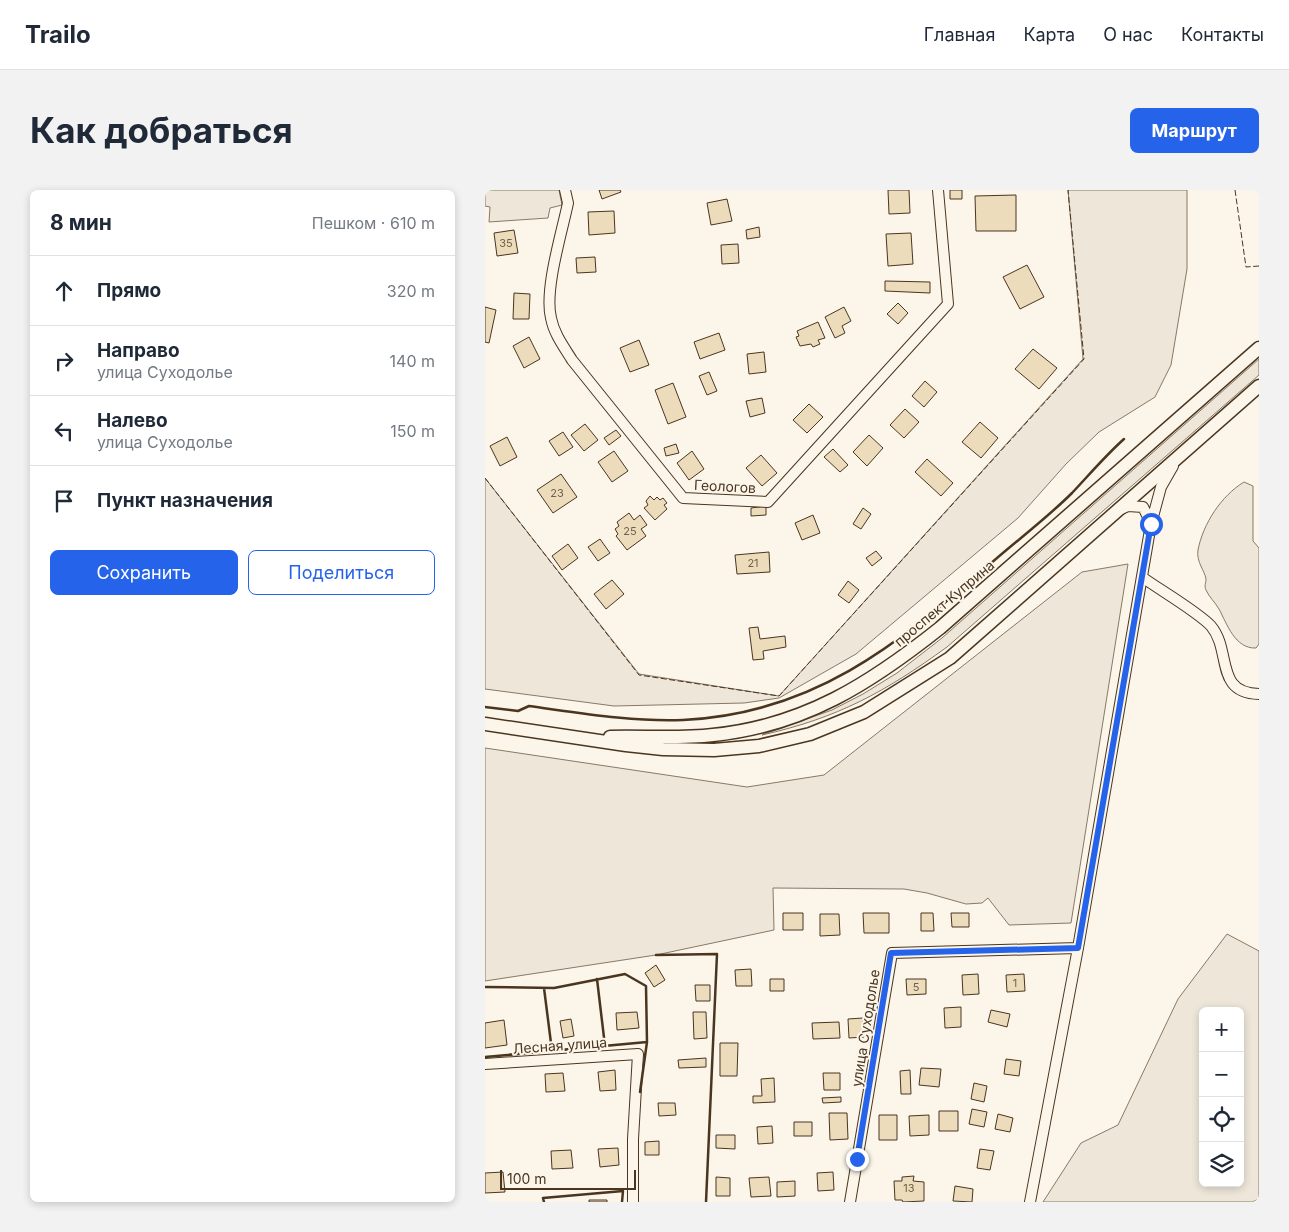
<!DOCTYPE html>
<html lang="ru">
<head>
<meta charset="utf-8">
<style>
	:root { --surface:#fff; --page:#f2f2f3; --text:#1f2937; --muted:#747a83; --line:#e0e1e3; --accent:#2563eb }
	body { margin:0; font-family:Inter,sans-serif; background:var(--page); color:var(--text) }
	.controls { position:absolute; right:15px; bottom:15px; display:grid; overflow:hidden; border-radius:8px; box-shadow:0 2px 8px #0003 }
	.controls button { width:45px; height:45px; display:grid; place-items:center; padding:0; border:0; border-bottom:1px solid var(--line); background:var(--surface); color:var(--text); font:25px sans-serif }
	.scale { position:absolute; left:15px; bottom:12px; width:136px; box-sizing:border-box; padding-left:5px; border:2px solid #4a3520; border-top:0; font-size:14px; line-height:18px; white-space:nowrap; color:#4a3520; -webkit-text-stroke:4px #fbf6e9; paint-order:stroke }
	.stop { position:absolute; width:15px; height:15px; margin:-11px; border:4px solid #2563eb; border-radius:50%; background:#fff }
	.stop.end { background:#2563eb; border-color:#fff; box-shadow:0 1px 5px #0008 }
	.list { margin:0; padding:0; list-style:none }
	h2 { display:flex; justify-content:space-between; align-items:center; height:65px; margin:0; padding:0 20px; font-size:21px }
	h2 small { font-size:16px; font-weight:400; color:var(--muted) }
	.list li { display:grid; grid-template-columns:32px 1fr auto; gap:15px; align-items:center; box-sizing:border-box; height:70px; padding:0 20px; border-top:1px solid var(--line) }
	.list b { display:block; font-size:19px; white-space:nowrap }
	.list p { margin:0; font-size:16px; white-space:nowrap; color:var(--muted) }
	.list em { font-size:16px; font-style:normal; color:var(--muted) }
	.actions { display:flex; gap:10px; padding:15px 20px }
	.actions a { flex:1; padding:11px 0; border:1px solid var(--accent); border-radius:8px; text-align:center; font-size:18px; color:var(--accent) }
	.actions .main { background:var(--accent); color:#fff }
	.icon { flex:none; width:28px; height:28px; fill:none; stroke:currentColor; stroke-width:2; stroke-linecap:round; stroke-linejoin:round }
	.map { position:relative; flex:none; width:774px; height:1012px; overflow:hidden; border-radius:8px }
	header { display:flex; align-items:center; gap:30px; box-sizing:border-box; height:70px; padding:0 25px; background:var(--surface); border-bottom:1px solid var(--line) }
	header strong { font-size:24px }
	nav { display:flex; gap:28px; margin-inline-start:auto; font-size:18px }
	.intro { display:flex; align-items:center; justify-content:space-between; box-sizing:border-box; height:120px; padding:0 30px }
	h1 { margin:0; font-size:35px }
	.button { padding:12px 22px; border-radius:8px; background:var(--accent); color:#fff; font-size:18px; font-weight:700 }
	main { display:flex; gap:30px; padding:0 30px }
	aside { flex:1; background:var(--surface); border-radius:8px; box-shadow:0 2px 8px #0003 }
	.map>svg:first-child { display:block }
	.green { fill:#ede6d9; stroke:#887966; fill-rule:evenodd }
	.building { fill:#ecdcbc; stroke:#4a3520 }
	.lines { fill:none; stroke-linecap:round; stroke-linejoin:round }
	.minor-casing { stroke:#4a3520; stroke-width:12 }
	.major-casing { stroke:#4a3520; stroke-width:15 }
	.minor { stroke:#fbf6e9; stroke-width:10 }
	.major { stroke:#fbf6e9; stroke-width:12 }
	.fence { stroke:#4a3520; stroke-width:1; stroke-dasharray:6 2.5; stroke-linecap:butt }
	.wall { stroke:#4a3520; stroke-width:2.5 }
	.route { stroke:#2563eb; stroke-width:6 }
	.labels { text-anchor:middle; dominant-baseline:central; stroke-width:4; stroke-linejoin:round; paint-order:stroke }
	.number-label { font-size:11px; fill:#725f47 }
	.street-label { font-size:14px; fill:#4a3520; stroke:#fbf6e9 }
</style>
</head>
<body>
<header>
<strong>Trailo</strong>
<nav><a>Главная</a><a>Карта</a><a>О нас</a><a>Контакты</a></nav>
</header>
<div class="intro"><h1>Как добраться</h1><a class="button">Маршрут</a></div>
<main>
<aside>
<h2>8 мин<small>Пешком · 610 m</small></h2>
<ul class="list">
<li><svg class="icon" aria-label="ahead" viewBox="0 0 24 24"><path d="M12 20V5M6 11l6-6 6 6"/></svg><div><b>Прямо</b></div><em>320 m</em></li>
<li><svg class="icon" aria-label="right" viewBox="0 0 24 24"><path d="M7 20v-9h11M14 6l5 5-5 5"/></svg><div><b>Направо</b><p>улица Суходолье</p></div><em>140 m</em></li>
<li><svg class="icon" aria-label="left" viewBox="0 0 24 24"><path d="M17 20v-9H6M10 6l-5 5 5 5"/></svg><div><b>Налево</b><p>улица Суходолье</p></div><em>150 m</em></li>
<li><svg class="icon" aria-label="arrive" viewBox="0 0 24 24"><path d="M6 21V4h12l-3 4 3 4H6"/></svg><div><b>Пункт назначения</b></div></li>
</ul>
<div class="actions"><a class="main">Сохранить</a><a>Поделиться</a></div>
</aside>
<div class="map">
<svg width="774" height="1012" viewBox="0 0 774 1012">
	<rect width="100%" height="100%" fill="#fbf6e9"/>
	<path class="green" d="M0,0H74L77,15L65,18L63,28L4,32L5,17L0,16Z
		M583,0H702V79L686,175L670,207L614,242L581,274L533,328L371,464L294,508L259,513L129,516L0,499V288L154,484L294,506L598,169Z
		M774,169V185L462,457C400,502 353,528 277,545L347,520L378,504L412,483L457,448Z
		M759,292L768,296V351L774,358V454L771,458C750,459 742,434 734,419C730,412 724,407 721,400C719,396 721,393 721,389C720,381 711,372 713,360C718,334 736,306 759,292Z
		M643,374L586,733L524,735L503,708L497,713L481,714L442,703L419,699L288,698L289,740L171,765L0,791V558L262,597L339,585L597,382Z
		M742,744L774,761V1009L767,1012H558L596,953L633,935L693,809ZM718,821H755V993H718Z"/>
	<path class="building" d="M114,0H135L136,2L117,9Z
		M403,0H424L425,23L404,24Z
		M465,0H477V9H465Z
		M531,5V41H491L490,6Z
		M242,9L247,31L226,35L222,13Z
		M129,21L130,43L104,45L103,22Z
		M274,37L275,47L262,49L261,40Z
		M29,40L33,63L12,66L9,43Z
		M426,43L428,74L403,76L401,44Z
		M253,54L254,73L237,74L236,55Z
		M110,67L111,82L92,83L91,68Z
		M542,75L559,107L535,119L518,87Z
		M400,91L445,92V103L400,101Z
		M29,103L45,104L44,129H28Z
		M413,113L423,123L413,134L402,124Z
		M0,117L11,120L4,153L0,152Z
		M359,117L366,131L357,136L360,143L350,148L340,127Z
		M333,132L340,148L333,150L335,154L328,157L326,154L315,156L311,147L314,146L312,141Z
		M234,143L240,160L215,169L209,152Z
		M44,147L55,169L39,178L28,156Z
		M154,150L164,175L145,182L135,158Z
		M548,159L572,178L554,199L530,179Z
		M279,162L281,182L264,184L262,164Z
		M224,182L232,201L222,205L214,186Z
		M440,191L452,202L439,217L427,206Z
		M188,193L201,227L183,234L170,200Z
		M277,208L280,223L265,227L261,211Z
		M324,214L338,227L322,243L308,230Z
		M420,219L434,232L419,248L405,235Z
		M495,232L513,248L496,268L477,252Z
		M100,234L113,250L99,261L86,245Z
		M131,240L136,246L124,255L119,248Z
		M78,242L88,257L74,266L64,251Z
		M384,245L398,258L382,276L368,262Z
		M22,247L32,267L15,276L5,256Z
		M191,254L194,263L181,266L179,258Z
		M348,259L363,275L355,282L339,267Z
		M129,261L143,281L127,292L113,272Z
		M207,261L219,279L204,290L192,273Z
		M276,265L292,283L277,296L261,278Z
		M442,269L468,293L456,306L430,282Z
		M76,284L92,307L68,323L52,300Z
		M165,306L169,310L172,307L175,310L178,308L182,313L179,315L182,319L170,330L159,318L163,315L161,311Z
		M281,316V325L266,326V318Z
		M378,318L386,324L376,339L368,334Z
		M144,323L149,330L155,325L162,335L156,339L161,346L142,360L131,346L133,344L130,339L134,336L132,332Z
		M328,325L335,343L317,350L310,333Z
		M115,349L125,363L113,371L103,357Z
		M83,354L93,368L77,380L67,366Z
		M391,361L397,368L387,376L381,368Z
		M284,362L285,382L252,384L250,365Z
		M127,390L139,404L121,419L109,404Z
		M363,391L374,400L364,413L353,405Z
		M273,437L275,449L300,446L301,457L278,461L279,469L268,470L264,438Z
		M298,723H318V740H298Z
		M378,723H404V743H379Z
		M436,723H448L449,741H436Z
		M466,723H484V737H467Z
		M335,724H354L355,745L335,746Z
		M171,775L180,790L169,797L160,783Z
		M266,779L267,796H251L250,780Z
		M493,784L494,804L478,805L477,785Z
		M539,784L540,801L522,802L521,785Z
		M285,789H299V801H285Z
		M421,789H441V804L422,805Z
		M210,795H225V811H211Z
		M476,817V837L460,838L459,818Z
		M506,820L525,824L522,837L503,832Z
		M152,822L154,838L132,840L131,823Z
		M208,822H221L222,848L209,849Z
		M378,828L379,847L364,848L363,829Z
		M86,829L89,846L78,848L75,831Z
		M19,830L22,855L0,858V833Z
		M354,832L355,848L328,849L327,833Z
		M235,853H253L252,886H235Z
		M221,868V877L194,878L193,870Z
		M521,869L536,871L534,886L519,884Z
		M436,878L456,879L454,897L434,895Z
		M130,880L131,900L115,901L113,882Z
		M425,880L426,904H416L415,881Z
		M78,883L80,901L61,902L60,884Z
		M338,883H355V900H339Z
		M289,888L290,912L268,913V906H277L276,889Z
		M489,893L502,896L499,912L486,909Z
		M356,907V912L338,913L337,908Z
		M173,913H190L191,925L174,926Z
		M487,919L502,922L499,937L484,934Z
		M454,921H473V941H454Z
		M344,923H362L363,949L345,950Z
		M513,924L528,928L525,942L510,939Z
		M394,925H412V950H394Z
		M444,925V945L425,946L424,926Z
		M309,932H327V946H309Z
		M287,936L288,953L273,954L272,937Z
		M231,945H250V959L231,958Z
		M174,951V965H160V952Z
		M133,958L134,975L115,977L113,959Z
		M495,959L509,961L505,980L492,978Z
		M86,960L88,978L67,979L66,961Z
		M18,982L20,1002L0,1003V983Z
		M348,982L349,1000L333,1001L332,983Z
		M429,986L428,991L439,992V1011L418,1012L417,1010H410L409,991H417V987Z
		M231,987L245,988V1006H231Z
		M284,987L286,1006L266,1007L264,988Z
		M310,991V1006L292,1007V992Z
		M470,996L488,999L487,1012L468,1011Z
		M104,1010H122V1012H104Z"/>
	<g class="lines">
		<g class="minor-casing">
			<path id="minor" d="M80,0L83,13C77,42 59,100 66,128C69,144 79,157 87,170L198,308L283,312L463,114L453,0
				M634,320L643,316L658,317L666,333
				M657,387C675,400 713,422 726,436C747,461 729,503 774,504
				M0,874L153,864L148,949V1012
				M365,1012L407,763L593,758
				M545,1012L593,758L666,334L676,297L688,276"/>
		</g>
		<g class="major-casing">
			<path id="major" d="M0,534L141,555L178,559L229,560L274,556L325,544L379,522L465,468L774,196
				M125,547C159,546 194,549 228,545C319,536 386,493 455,438L774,158"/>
		</g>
		<use href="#minor" class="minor"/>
		<use href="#major" class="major"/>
		<path class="fence" d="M750,0L761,77L774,76
			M0,288L154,485L294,506L599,169L583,0"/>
		<path class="wall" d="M0,517L33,521L44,516C95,523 147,532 198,530C327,524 411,456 504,375C531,351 561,329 587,303C604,285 620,266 639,249
			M171,765L232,764L221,1012
			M112,789L120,856
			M0,797L69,798L140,784L161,796L162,852L155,902
			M59,798L67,861
			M0,867L162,852
			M59,1012L58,1008L138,1001L137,1012"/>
	</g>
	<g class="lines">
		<path class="route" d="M372,969L406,763L593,758L666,334"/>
	</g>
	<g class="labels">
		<g class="number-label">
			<text x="21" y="53">35</text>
			<text x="72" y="303">23</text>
			<text x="145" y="341">25</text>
			<text x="268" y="373">21</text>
			<text x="530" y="793">1</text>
			<text x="431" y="797">5</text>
			<text x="424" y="998">13</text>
		</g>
		<g class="street-label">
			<text transform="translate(240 296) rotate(3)">Геологов</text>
			<text transform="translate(459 413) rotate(-40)">проспект Куприна</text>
			<text transform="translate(380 838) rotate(-81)">улица Суходолье</text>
			<text transform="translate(75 855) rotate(-4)">Лесная улица</text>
		</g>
	</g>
</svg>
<div class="controls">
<button>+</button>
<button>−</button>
<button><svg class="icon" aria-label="locate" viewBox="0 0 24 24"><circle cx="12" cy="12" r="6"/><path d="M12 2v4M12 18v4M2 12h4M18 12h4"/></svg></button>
<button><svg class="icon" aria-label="layers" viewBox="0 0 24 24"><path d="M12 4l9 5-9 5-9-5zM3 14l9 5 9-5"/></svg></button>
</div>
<div class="scale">100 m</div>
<div class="stop" style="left:666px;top:334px"></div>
<div class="stop end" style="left:372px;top:969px"></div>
</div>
</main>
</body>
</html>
